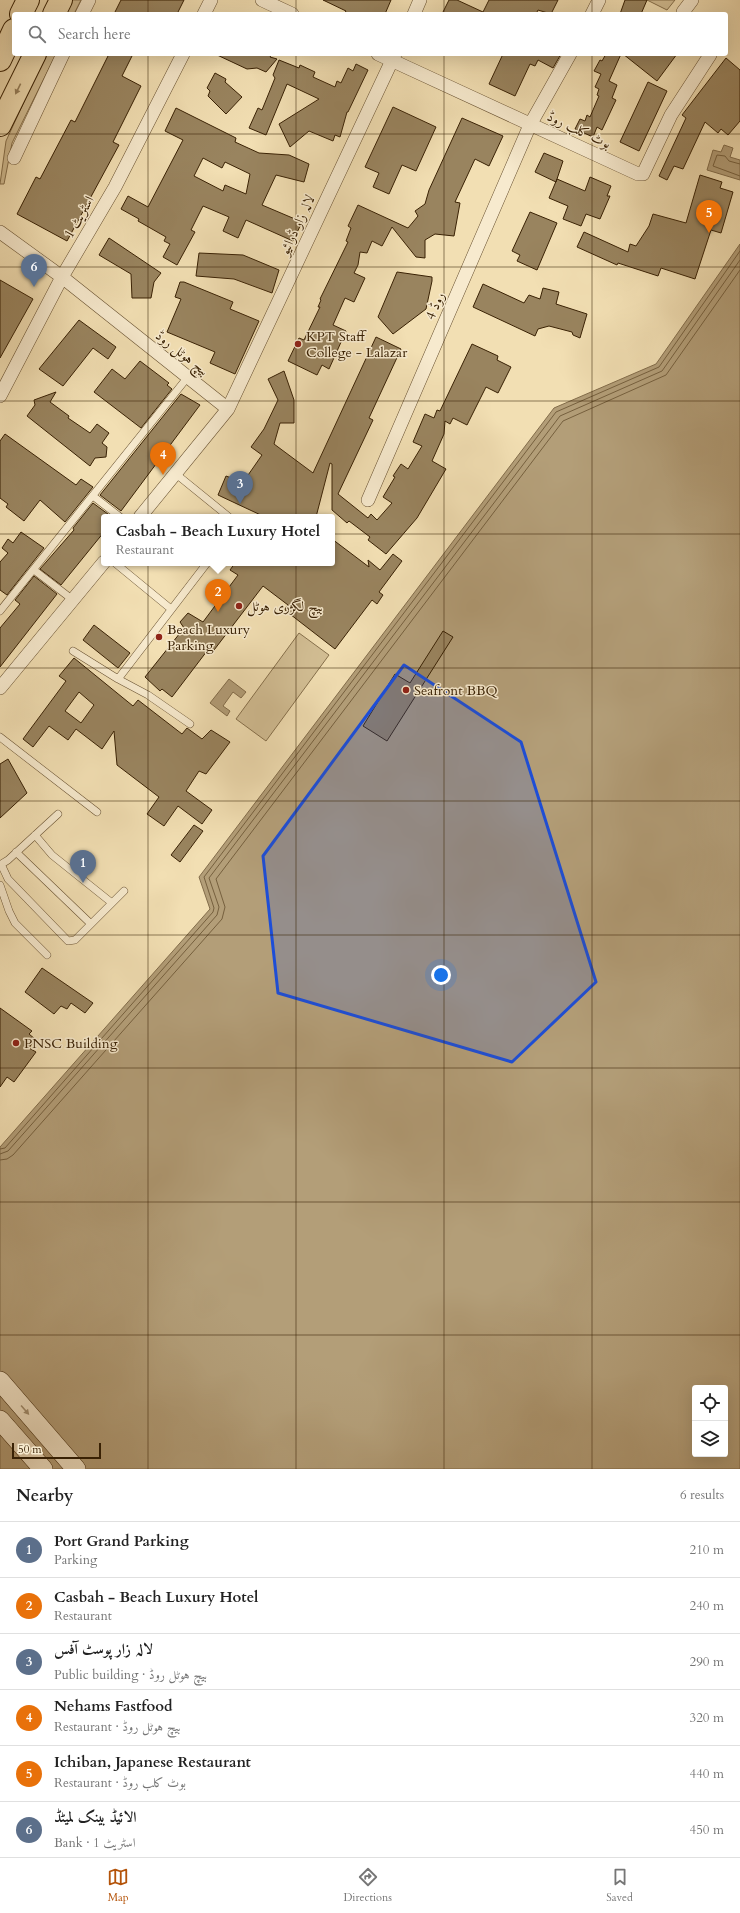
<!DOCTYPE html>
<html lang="en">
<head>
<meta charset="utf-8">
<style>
	:root { --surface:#fff; --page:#f6f6f6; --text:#222; --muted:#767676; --line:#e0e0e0; --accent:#b45309 }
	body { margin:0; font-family:Cardo,Amiri,serif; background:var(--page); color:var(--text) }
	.controls { position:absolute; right:12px; bottom:12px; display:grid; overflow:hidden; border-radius:4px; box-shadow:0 4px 16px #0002 }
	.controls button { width:36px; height:36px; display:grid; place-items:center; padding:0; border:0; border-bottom:1px solid var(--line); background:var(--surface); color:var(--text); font:20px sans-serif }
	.scale { position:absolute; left:12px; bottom:10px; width:89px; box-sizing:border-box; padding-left:4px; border:2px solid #392104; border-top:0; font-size:11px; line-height:14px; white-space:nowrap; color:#392104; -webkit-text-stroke:3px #f7eace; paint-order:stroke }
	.you { position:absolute; left:441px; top:975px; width:14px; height:14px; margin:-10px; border:3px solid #fff; border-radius:50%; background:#1a73e8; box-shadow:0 0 0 6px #1a73e833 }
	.badge { display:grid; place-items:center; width:26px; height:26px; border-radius:50%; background:var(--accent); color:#fff; font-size:13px; font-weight:700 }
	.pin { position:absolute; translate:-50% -33px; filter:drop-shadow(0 1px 2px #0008) }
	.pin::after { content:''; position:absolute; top:21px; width:14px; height:12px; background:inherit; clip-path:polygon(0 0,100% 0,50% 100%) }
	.popup { position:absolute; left:101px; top:514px; width:234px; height:52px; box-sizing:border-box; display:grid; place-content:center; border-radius:4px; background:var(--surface); filter:drop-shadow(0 1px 3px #0005); font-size:13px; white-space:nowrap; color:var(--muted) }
	.popup b { font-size:15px; color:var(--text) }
	.popup::after { content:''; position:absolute; left:50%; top:100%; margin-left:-8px; border:8px solid transparent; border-top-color:var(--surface) }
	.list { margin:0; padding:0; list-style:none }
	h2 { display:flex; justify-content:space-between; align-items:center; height:52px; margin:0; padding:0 16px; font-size:17px }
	h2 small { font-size:13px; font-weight:400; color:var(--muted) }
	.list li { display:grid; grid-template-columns:26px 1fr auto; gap:12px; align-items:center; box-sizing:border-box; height:56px; padding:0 16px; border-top:1px solid var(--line) }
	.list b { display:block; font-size:15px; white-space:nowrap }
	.list p { margin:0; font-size:13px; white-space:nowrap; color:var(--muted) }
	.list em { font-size:13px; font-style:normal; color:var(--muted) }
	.icon { flex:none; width:22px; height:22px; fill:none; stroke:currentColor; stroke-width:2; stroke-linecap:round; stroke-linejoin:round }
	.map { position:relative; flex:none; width:740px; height:1469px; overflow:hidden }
	.search { position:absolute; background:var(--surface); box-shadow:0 4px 16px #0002; left:12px; right:12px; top:12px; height:44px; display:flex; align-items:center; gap:10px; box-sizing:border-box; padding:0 14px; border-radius:4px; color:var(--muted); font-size:15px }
	.sheet { height:388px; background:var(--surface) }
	nav { display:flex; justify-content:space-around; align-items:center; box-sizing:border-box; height:56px; border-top:1px solid var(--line); background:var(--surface); font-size:11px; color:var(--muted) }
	nav a { display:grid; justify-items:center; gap:2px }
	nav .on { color:var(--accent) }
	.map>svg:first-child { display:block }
	.green { fill:#d3bf95; stroke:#86704c }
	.water { fill:#b39e78; stroke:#826c4a; fill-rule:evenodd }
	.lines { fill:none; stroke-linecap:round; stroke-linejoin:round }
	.shore { stroke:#76603e; stroke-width:1 }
	.building { fill:#99845f; stroke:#392104; fill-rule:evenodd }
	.service-casing { stroke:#675030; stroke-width:8 }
	.minor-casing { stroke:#675030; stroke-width:14 }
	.secondary-casing { stroke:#392104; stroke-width:20 }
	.trunk-casing { stroke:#392104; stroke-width:24 }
	.service { stroke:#f7eace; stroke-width:7 }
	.minor { stroke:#f7eace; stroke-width:13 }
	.secondary { stroke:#f7eace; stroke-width:19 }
	.trunk { stroke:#f2dfb3; stroke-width:22 }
	.oneway { fill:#96805c }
	.oneway2 { fill:#a29073 }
	.marked { fill:#1d4ed8; fill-opacity:0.2; stroke:#1d4ed8; stroke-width:3; stroke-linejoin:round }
	.grid { fill:none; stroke:#392104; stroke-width:1; stroke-opacity:0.55 }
	.poi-dot { fill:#8f2418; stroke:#f7eace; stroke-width:1.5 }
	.labels { text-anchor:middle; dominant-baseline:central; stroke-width:3; stroke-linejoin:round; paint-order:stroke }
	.street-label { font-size:14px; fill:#392104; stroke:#f7eace }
	.poi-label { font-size:14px; fill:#392104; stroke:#f7eace; text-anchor:start }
</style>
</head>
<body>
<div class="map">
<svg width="740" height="1469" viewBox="0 0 740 1469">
	<rect width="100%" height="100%" fill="#f2dfb3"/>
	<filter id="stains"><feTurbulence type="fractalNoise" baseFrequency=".005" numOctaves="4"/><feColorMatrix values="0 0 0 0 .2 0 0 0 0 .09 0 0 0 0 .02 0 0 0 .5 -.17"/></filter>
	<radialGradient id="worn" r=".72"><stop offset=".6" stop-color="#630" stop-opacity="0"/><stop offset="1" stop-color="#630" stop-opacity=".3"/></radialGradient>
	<path class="green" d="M72,0H81L74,14H65Z
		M647,0H675L667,10Z
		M46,54H56L12,143L4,184H0L6,141Z
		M299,633L329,655L266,741L236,719Z"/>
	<path class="water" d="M724,145L733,148L730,157L740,160V180L707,170L713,150L721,152Z
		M740,244V1469H0V1147L210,909L199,877L554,408L656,364ZM695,1388H725V1454H695Z
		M229,679L246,692L241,698L233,692L223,706L230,711L227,716L210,703Z"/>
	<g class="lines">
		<path class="shore" d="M740,164L729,161L725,156L717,155L713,166L740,176
			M0,1149L5,1148L213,912L214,908L204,877L556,412L659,367L740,251
			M0,1154L8,1151L217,915L219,907L209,878L560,416L662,371L740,260
			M0,1160L7,1159L13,1155L222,919L225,907L216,879L563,421L666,375L740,270"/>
	</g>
	<path class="building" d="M121,0H184L177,14H114Z
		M323,0H391L385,14H344L346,11Z
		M449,0H457L483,12L489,0H558L551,14L538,10L536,14H442Z
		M625,0H647L641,14H620Z
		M109,54H133L122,76L141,86L113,142L119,145L67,241L17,214L36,177L40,179L71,120L75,122Z
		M215,54H272L270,57L277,59L266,72L257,68L247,69Z
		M503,54H561L553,68L538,60L535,66L530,64L515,96L489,84Z
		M606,54H621L609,81L617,85L612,98L616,100L602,130L597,127L593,137L575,129L580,119L585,121L587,115L590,117L599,96L597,95L599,89L595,87L601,74L594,71L600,60L602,61Z
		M623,54H677L657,81Z
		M726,58L740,70V121L728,135L721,129L718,133L705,122L683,169L674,166L667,180L659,176L686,118L682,115Z
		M279,60L299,68L300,65L315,72L313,77L335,87L337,81L341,83L348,68L353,71L356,64L368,70L348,112H347L340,137L335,135L333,141L309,131L290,147L279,124L319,99L287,84L266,135L249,128L258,108L262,110L275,78L273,75Z
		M215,73L226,79L225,82L242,97L226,114L208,96L210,91L207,88Z
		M648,82L667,91L639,151L620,142Z
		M393,107L436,127L416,171L402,165L389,194L373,187L379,173L365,167Z
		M176,108L236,138L235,142L259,153L289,155L309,164L304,182L276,175L262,205L302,222L293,241L246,220L238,238L223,231L229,217L203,206L191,230L195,232L177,265L163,257L170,244L164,241L166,237L138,221L139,219L121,209L128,196L148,207L183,140L165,131ZM203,158L222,168L225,162L250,174L246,194L225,185L223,191L194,176Z
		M462,118L503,136L489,166L475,159L455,202L460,203L454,236L435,234L425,240V258L416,257L392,227L382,246L372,241L367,253L360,252L358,265L354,273L365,278L354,302L345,298L333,325L346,331L329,369L322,365L317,375L288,361L299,338L304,340L320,307H318L321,300L320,299L348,242L346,241L351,228L348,226L358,205L408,228L418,216L415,211L425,204L429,190Z
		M544,153L563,161L556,182L535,172Z
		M700,175L722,182L720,188L733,192L721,233L711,230L695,279L661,268L658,276L618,263L617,265L577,247L584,232L628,252L630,244L636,246L649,226L653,214L686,223Z
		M590,177L611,186L607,196H610L600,219L586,214L581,226L563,219L568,206L549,198L557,179L585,191Z
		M530,212L557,223L537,270L517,261L520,255L512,251Z
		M109,238L161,273L154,282L151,298H132L131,274L99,255Z
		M199,253L243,255L279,270L272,293L234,279L196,276Z
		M397,272L432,277V281L426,309L393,334L378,317Z
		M0,280L33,299L0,358Z
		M180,282H184L233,302L230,309L259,321L235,374L210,363L215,352L167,332L181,299L175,297Z
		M483,284L524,303L529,295L540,299L543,288L559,292L556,304L587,314L580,338L573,335L572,332L549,326L538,329L535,336L473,307Z
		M79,320L116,347L108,359L93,348L63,386L39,369Z
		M376,337L401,349L369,418L373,420L338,494L368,518L371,514L377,520L392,503L383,497L395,477L393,476L401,464L408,469L422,446L413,442L425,414L434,418L437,410L440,411L472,344L498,356L497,360L511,367L498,393L486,387L467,425L453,418L450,424L445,421L444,434L432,461L446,469L417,518L386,554L368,540L370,537L349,521L347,523L332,510V464L330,463L316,517H265L218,495L226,476L234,479L235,474L246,478L262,455L251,447L264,429L278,400L268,379L284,371L294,400V423H280L274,444L313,473Z
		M140,361L169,383L167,385L172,389L141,428L94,392L112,369L125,379Z
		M56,392L50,402L69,416L68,418L90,433L97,424L109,433L102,443L107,447L106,457L95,458L90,466L27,416L35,405L34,400Z
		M181,394L200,405L121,511L100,495Z
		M5,434L76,485L81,479L93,487L65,522L40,500L24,521L6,507L8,504L0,498V441Z
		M93,503L112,517H104V532L61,585L40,569L74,530L73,528Z
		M21,532L44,548L7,595L0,590V562L8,553L2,548L8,539L13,543Z
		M332,539L369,567L368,560L380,570L393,554L402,561L379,592L383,595L377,604L372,600L335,649L286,611L285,609L288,605L263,586L211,654L207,651L172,697L162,689L160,691L145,677L184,628L180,622L188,613L203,622L238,575L230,570L235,563H332Z
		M34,576L57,594L0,667V628L20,604L15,600Z
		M94,625L130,653L118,668L83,640Z
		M443,631L453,637L387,741L363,726L395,674L410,683Z
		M74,658L133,706L138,700L182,734L187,728L202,739L211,730L230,742L206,774L199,771L186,791L212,810L202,824L178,806L164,826L147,814L159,797L117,765L114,731L102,749L76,729L68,740L49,726L33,747L23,739L66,681L59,676ZM79,692L94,705L81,723L65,711Z
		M8,759L27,793L0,818V764Z
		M194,825L203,831L180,862L171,855Z
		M42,968L93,1003L85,1013L71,1003L67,1009L61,1006L54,1014L25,992Z
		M0,1008L32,1031L29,1034L35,1039L29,1048L36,1052L14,1082L7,1077L0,1087Z"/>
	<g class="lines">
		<g class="service-casing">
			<path id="service" d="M176,474L229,517
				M93,496L120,517
				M115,563L171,609
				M34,570L73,600
				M0,611L187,378
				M73,651L118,679
				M190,724L148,695L118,679L207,563
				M0,737L97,812
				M35,835L52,855L112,903
				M16,852L91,924
				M1,864L8,879L68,941L75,940L124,891
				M0,865L8,860L58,814
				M0,885L9,911L15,923L47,955"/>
		</g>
		<g class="minor-casing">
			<path id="minor" d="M262,0L292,14
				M683,12L692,0
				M82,14L89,0
				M204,14L211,0
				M414,14L420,0
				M592,14L599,0
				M378,54L638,174H643L671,115L710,55
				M14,158L63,54
				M0,232L62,277L228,409
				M0,396L62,277L115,187L183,54
				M368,500L530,125L570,54
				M140,517L228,409L395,54
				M0,688L104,562"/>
		</g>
		<g class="secondary-casing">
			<path id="secondary" d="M0,1381L76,1469
				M0,1420L43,1469"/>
		</g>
		<g class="trunk-casing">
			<path id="trunk" d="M21,14L28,0
				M54,14L61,0
				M0,60L14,30
				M0,125L35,54"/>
		</g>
		<use href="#service" class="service"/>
		<use href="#minor" class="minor"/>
		<use href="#secondary" class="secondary"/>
		<use href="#trunk" class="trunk"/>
	</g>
	<defs><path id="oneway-solid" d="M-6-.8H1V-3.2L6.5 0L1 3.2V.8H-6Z"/></defs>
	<use class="oneway" href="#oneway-solid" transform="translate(18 89) rotate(116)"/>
	<use class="oneway2" href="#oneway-solid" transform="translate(25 1410) rotate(49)"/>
	<path class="marked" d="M404,665L521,742L596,982L512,1062L278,993L263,856Z"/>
	<path class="grid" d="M148,0V14M296,0V14M444,0V14M592,0V14M148,54V1469M296,54V1469M444,54V1469M592,54V1469M0,134H740M0,267H740M0,401H740M0,534H740M0,668H740M0,801H740M0,935H740M0,1068H740M0,1202H740M0,1335H740"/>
	<g class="poi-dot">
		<circle cx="298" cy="344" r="4"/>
		<circle cx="239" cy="606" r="4"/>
		<circle cx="159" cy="637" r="4"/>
		<circle cx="406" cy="690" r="4"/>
		<circle cx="16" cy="1043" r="4"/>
	</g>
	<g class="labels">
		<g class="street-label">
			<text transform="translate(579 130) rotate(25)">بوٹ کلب روڈ</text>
			<text transform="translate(79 217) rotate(-60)">اسٹریٹ 1</text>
			<text transform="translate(297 225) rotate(-65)">لالہ زار ڈرائیو</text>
			<text transform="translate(435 306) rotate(-67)">روڈ 4</text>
			<text transform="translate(182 353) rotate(38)">بیچ ہوٹل روڈ</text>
		</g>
		<g class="poi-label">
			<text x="306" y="336">KPT Staff<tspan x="306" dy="16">College - Lalazar</tspan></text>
			<text x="247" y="606">بیچ لگژری ہوٹل</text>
			<text x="167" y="629">Beach Luxury<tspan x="167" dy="16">Parking</tspan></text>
			<text x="414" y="690">Seafront BBQ</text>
			<text x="24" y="1043">PNSC Building</text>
		</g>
	</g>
	<rect width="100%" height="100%" filter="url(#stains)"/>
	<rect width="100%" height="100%" fill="url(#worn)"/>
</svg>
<div class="controls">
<button><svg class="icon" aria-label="locate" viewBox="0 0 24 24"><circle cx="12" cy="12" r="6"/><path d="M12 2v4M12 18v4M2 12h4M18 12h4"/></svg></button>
<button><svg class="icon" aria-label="layers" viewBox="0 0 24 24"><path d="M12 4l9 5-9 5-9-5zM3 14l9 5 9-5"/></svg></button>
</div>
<div class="scale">50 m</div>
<div class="you"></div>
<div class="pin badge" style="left:83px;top:883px;background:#5c6f8a">1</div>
<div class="pin badge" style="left:218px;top:612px;background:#e8710a">2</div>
<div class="popup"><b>Casbah - Beach Luxury Hotel</b>Restaurant</div>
<div class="pin badge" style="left:240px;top:504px;background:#5c6f8a">3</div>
<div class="pin badge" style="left:163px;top:475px;background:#e8710a">4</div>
<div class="pin badge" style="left:709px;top:233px;background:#e8710a">5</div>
<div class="pin badge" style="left:34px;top:287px;background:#5c6f8a">6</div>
<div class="search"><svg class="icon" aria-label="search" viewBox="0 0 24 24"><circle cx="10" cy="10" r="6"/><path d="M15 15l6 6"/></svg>Search here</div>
</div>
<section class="sheet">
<h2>Nearby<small>6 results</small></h2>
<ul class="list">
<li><span class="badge" style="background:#5c6f8a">1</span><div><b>Port Grand Parking</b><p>Parking</p></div><em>210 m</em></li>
<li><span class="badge" style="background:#e8710a">2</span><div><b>Casbah - Beach Luxury Hotel</b><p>Restaurant</p></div><em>240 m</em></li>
<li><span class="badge" style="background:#5c6f8a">3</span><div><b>لالہ زار پوسٹ آفس</b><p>Public building · بیچ ہوٹل روڈ</p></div><em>290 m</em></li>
<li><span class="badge" style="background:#e8710a">4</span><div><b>Nehams Fastfood</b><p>Restaurant · بیچ ہوٹل روڈ</p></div><em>320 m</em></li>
<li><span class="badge" style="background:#e8710a">5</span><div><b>Ichiban, Japanese Restaurant</b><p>Restaurant · بوٹ کلب روڈ</p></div><em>440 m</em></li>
<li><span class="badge" style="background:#5c6f8a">6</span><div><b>الائیڈ بینک لمیٹڈ</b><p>Bank · اسٹریٹ 1</p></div><em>450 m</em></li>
</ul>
</section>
<nav>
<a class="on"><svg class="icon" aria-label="map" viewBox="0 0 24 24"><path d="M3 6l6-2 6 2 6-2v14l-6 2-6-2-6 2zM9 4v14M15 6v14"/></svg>Map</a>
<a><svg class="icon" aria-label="directions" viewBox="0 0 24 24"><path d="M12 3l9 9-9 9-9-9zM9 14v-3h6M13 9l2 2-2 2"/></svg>Directions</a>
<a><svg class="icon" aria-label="saved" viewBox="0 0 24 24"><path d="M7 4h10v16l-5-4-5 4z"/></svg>Saved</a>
</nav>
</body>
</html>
